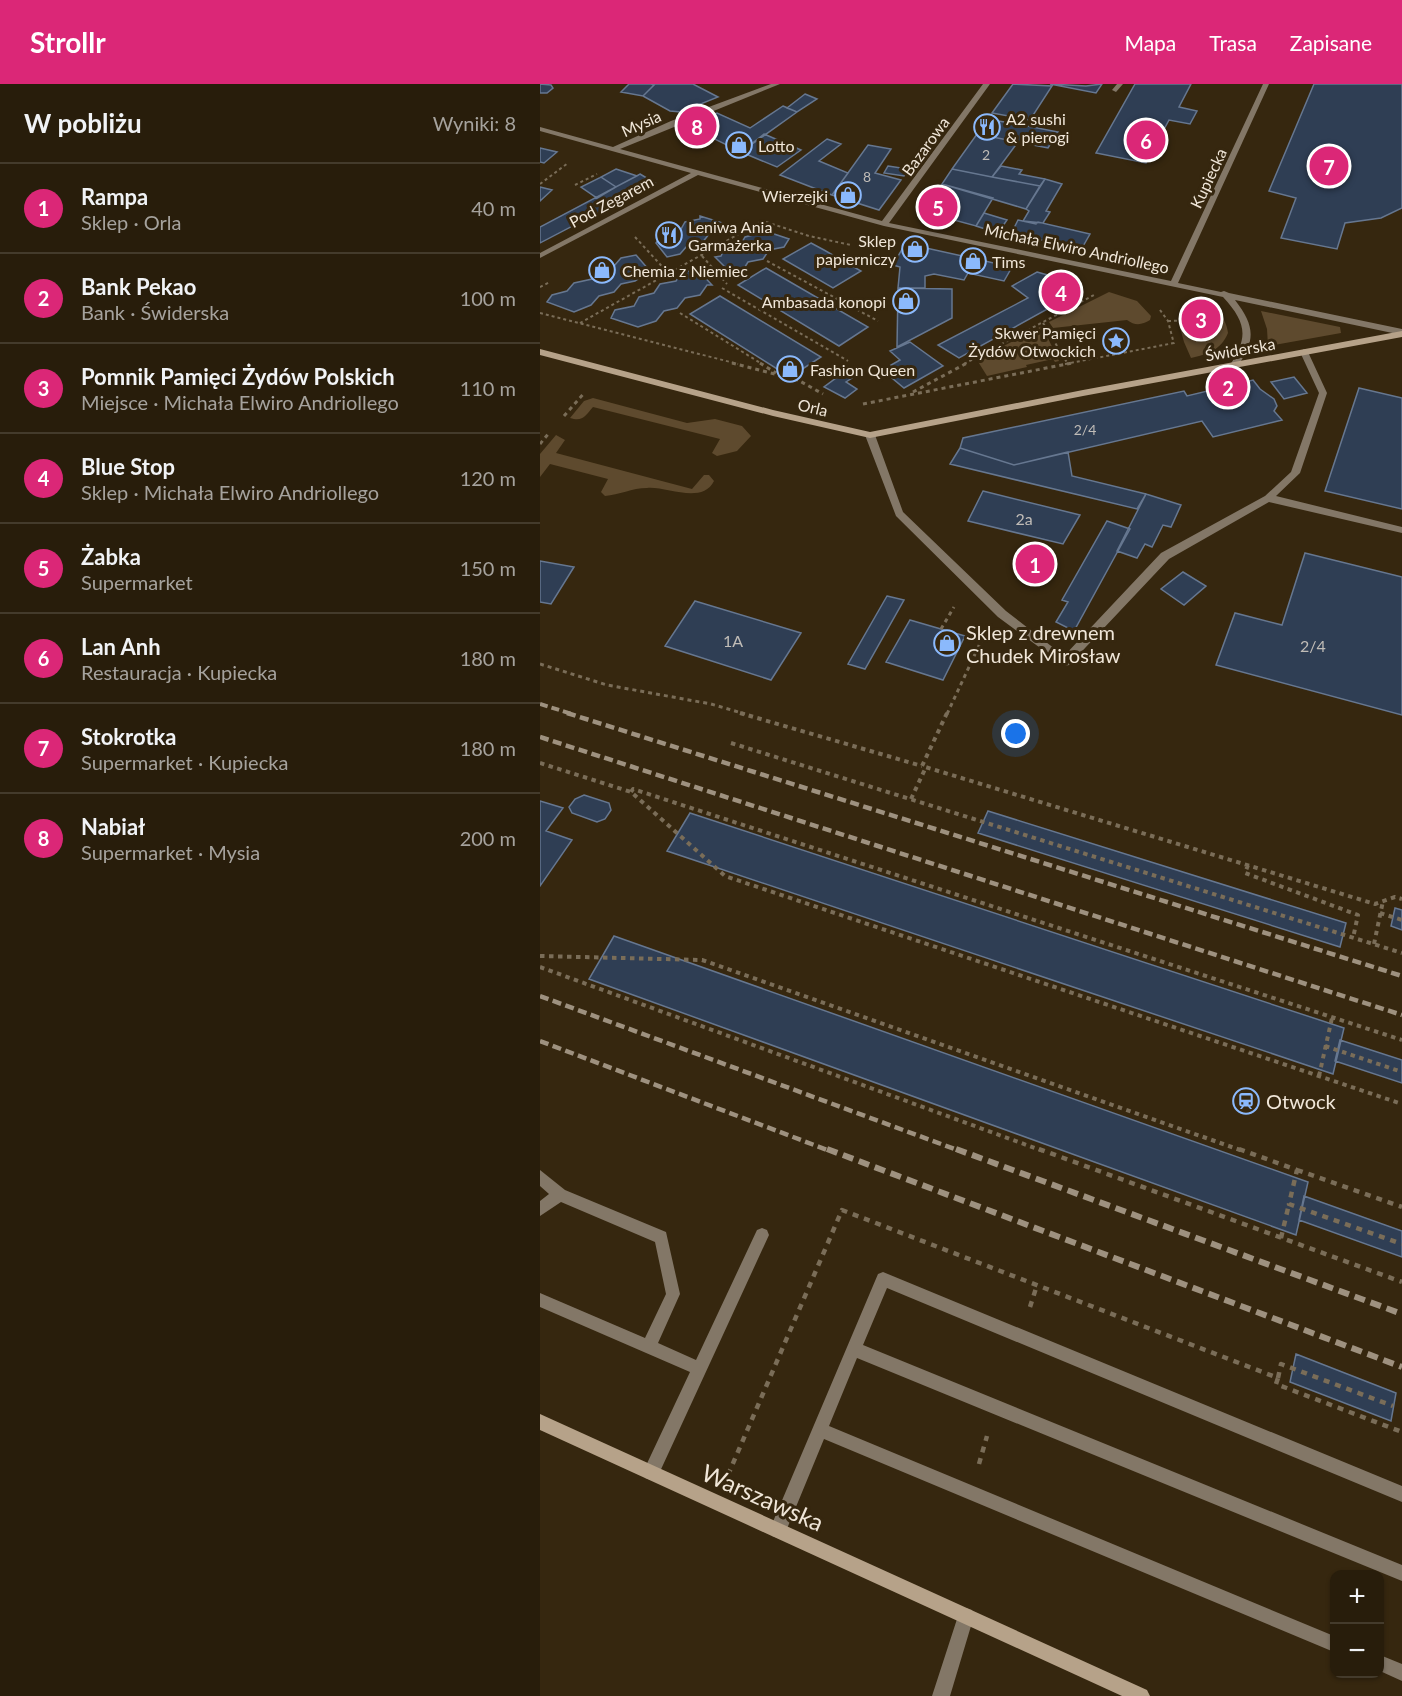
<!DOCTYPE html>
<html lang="pl">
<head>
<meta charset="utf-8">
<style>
	:root { --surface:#281d0b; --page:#342a19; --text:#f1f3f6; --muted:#a5a29d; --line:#443b2c; --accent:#db2777 }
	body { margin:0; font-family:Lato,sans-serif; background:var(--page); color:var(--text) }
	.controls { position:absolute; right:18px; bottom:18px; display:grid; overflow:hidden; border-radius:12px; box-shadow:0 2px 4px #0004 }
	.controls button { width:54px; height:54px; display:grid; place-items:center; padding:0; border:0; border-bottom:2px solid var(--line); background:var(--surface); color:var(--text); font:30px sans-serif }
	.you { position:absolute; left:476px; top:650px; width:21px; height:21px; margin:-15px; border:4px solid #fff; border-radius:50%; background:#1a73e8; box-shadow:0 0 0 9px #1a73e833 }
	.badge { display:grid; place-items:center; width:39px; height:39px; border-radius:50%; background:var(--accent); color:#fff; font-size:20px; font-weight:700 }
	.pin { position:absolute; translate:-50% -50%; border:3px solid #fff; box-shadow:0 2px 6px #0006 }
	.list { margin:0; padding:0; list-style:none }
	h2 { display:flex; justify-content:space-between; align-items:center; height:78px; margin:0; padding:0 24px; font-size:26px }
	h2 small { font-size:20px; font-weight:400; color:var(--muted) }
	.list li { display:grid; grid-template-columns:39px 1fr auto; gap:18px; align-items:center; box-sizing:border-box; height:90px; padding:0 24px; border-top:2px solid var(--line) }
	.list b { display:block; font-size:22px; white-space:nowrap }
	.list p { margin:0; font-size:20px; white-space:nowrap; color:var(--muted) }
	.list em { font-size:20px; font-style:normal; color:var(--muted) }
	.map { position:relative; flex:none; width:862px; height:1612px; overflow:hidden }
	header { display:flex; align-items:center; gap:36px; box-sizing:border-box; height:84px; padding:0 30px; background:var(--accent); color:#fff }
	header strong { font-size:28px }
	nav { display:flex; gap:33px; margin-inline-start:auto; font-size:21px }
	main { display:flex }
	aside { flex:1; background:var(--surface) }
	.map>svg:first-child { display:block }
	.green { fill:#5e4a2e }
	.building { fill:#2f3e54; stroke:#667790; stroke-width:1.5 }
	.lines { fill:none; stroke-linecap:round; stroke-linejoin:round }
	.path-far3 { stroke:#7a6d58; stroke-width:2; stroke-dasharray:3 3; stroke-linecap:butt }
	.path-far2 { stroke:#7a6d58; stroke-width:3; stroke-dasharray:4 4; stroke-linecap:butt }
	.path-far1 { stroke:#7a6d58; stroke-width:4; stroke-dasharray:4.5 4.5; stroke-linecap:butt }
	.path { stroke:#7a6d58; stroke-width:4.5; stroke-dasharray:6 6; stroke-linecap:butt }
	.lane { fill:#837767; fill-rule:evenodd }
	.street { fill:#837767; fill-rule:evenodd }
	.secondary { fill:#b6a289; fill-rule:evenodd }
	.rail-far2 { stroke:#9e917f; stroke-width:4; stroke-dasharray:8 4; stroke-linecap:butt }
	.rail-far1 { stroke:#9e917f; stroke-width:4.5; stroke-dasharray:9 4.5; stroke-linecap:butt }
	.rail { stroke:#9e917f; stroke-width:6; stroke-dasharray:11 6; stroke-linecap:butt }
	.labels { text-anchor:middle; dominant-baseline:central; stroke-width:6; stroke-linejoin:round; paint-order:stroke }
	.far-number-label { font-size:14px; fill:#c0bcb7 }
	.far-poi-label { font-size:16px; fill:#f0e6d8; stroke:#36270f; text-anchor:start }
	.far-street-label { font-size:16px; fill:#f0e6d8; stroke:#36270f }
	.number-label { font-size:16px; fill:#c0bcb7 }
	.poi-label { font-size:20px; fill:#f0e6d8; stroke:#36270f; text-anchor:start }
	.near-street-label { font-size:24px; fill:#f0e6d8; stroke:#36270f }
</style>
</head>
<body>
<header>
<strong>Strollr</strong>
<nav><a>Mapa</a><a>Trasa</a><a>Zapisane</a></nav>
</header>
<main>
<aside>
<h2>W pobliżu<small>Wyniki: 8</small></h2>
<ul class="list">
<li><span class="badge">1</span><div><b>Rampa</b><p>Sklep · Orla</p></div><em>40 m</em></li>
<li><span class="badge">2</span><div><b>Bank Pekao</b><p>Bank · Świderska</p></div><em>100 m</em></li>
<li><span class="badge">3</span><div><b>Pomnik Pamięci Żydów Polskich</b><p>Miejsce · Michała Elwiro Andriollego</p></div><em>110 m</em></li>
<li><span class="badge">4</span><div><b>Blue Stop</b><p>Sklep · Michała Elwiro Andriollego</p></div><em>120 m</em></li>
<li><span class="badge">5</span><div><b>Żabka</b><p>Supermarket</p></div><em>150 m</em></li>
<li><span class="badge">6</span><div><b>Lan Anh</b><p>Restauracja · Kupiecka</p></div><em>180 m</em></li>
<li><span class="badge">7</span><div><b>Stokrotka</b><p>Supermarket · Kupiecka</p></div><em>180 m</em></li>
<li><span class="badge">8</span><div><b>Nabiał</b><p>Supermarket · Mysia</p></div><em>200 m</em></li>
</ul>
</aside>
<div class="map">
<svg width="862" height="1612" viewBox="0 0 862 1612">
	<rect width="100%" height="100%" fill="#36270f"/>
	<path class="green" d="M569,208L597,217L611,232L610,236C602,241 595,242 587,236L513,244L509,238Z
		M651,215C669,219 686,229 688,249C681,266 668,270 651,274L644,258L639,240L654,239L665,242L671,235L663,230L653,234L644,233L642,229Z
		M721,227L800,243L801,249L728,262L727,245Z
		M502,242L519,277L515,278L513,275L486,281L487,283L447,292L437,276Z
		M53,314L147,339L175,335L202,342L211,352L197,367L177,372L172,369L180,355L53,323C45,332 43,338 30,334L44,317Z
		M16,351L25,356L16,369L152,405L164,391H169L174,397C162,421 126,402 107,404C92,404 79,411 65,412L61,408L68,395L10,380L0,393V370Z"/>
	<path class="building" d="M0,0L11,1L13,4L7,9H0Z
		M89,0H111L114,1L103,12L81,8Z
		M153,0L178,13L141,28L130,27L103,12L115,0Z
		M473,0L512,2L490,36L452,29Z
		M510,0L546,2L562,0L556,9Z
		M595,0H651L639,23L657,27L650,40L629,36L606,79L556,69Z
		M774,0H862V124L841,134L805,139L797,165L741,154L756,114L729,107Z
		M265,10L277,15L257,28L247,24Z
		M243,22L257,28L201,68L152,44L154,39L177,29L210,44Z
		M446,35L477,40L518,48L508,64L437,50Z
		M224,50L261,66L237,83L201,68Z
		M437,50L478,58L452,93L412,85Z
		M287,55L301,60L279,77L308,89L292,111L240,91Z
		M328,61L351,65L335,89L361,96L339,126L292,111Z
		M0,64L17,68L4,79L0,78Z
		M348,82L368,85L364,92L344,89Z
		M461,82L482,86L479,90L505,95L500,102L452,93Z
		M76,85L97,92L76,103L61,93Z
		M412,85L452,93L500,102L486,125L402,100Z
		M100,90L115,99L0,159V143Z
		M61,93L76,103L57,114L41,103Z
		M505,95L522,100L506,127L510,128L503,139L483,137L489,127L486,125Z
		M402,100L453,114L436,142L392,130L385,122Z
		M0,103L12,106L0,117Z
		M444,129L467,136L458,149L436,142Z
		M160,132L189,141L183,147L169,150L162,159L147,162L140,170L127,173L116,159L123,149L141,145L145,138L160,135Z
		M478,136L496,140L498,138L550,150L542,164L471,150Z
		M222,146L249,155L244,163L229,166L223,175L208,178L203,186L191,189L175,173L181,172L185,164L201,160L205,153L221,149Z
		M271,159L284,166L321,187L293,204L243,175Z
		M365,160L377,162L472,183L464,197L428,189L424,196L394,190L385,192V204H358L360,183L353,181Z
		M96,171L110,187L95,197L81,200L74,208L59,212L51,221L34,228L7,218L12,211L27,207L34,199L52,195L57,186L74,182L81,174Z
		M226,184L328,243L299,262L198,201Z
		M157,185L172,201H167L160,211L145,214L137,224L124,227L116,237L98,243L71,234L75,226L94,222L99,213L114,209L120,200L136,197L141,189Z
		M497,188L536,199L540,207L419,274L398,261L488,214L472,202Z
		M358,204L412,205V234L357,263Z
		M180,212L281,273L250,293L150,230Z
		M370,258L403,282L364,304L352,294L361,288L351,281L360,276L350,267Z
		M303,289L312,294L306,298L317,305L305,314L284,303Z
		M754,293L767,309L744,315L731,298Z
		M713,296L720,305L734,315L737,322L734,327L742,336L673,353L662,337L474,381L420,364L423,354L644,307L647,312Z
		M819,304L862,314V425L785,407Z
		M420,364L474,381L528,368L532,392L606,410L597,425L410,380Z
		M443,407L540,431L523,460L428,437Z
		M606,410L641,421L631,443L623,441L612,463L605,460L597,474L577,467Z
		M567,437L590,445L534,547L516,538L528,518L522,516Z
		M765,469L862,493V631L676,581L695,529L742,541Z
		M0,477L34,483L11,520L0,518Z
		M643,488L666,502L644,521L621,505Z
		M347,512L364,516L325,585L308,580Z
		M155,517L261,549L231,596L125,562Z
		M370,536L425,552L403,596L346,578Z
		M44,711L69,719L71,726L65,735L57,738L32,729L29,723L35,715Z
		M0,717L23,724L6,747L32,756L0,802Z
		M448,727L806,839L800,863L438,749Z
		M150,729L804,944L793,990L127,767Z
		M855,824L862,826V846L851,842Z
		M74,852L768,1098L756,1151L49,895Z
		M800,956L862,976V999L795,977Z
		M764,1112L862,1147V1173L759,1136Z
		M756,1270L856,1309L851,1337L750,1298Z"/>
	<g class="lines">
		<path class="path-far3" d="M0,100L28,79
			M35,101L57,90
			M226,138L269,152L311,161
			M95,153L129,190
			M162,172L187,200
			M227,177L338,237
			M0,203L10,198
			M182,204L308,277
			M620,226L628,237L634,260
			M0,229L198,280
			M140,229L222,280
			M656.5 236a4.5 4.5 0 1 1 9 0a4.5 4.5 0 1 1-9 0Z
			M628,237L656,236
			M40,239L222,137
			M503,239L528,280
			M424,280L554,211
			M525,280L634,259"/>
		<path class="path-far2" d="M192,279L258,296L283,310
			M220,279L236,289
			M373,308L427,279
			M323,320L532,279
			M24,332L45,308
			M0,360L9,349
			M401,545L414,523
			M0,580L67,601L171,620L205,630
			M407,630L443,553"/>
		<path class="path-far1" d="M200,629L382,682
			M407,629L382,682L835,820L855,813L862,815
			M191,659L862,869
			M0,679L91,708L185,792L862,1020
			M91,708L93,705L862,956
			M371,715L386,683
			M708,781L705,789L818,831L813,854
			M840,829L862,836
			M834,860L843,817
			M0,872L162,876L703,1067
			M0,883L503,1067
			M785,962L862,988
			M779,992L792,934"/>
		<path class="path" d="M499,1065L862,1198
			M699,1065L757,1086L749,1120L862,1160
			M757,1086L862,1123
			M741,1154L749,1120
			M490,1223L497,1201
			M738,1294L741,1280L853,1322
			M439,1380L447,1352
			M188,1391L302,1126L738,1294L736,1300L862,1348"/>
		<path class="lane" d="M577,0H583L576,8L572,6Z
			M764,265L768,268L787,309L760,389L736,412L862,443V449L729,418L629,475L529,581L525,582L458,533L356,432L325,351L330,348L335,351L363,428L466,527L524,572L621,469L725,412L751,388L779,309L760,268Z
			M0,1086L25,1106L126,1148L140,1210L118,1259L156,1276L217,1146L222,1144L227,1146L229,1151L117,1394L111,1396L105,1394L103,1388L150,1288L0,1223V1209L105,1254L126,1210L115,1158L21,1118L0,1132V1117L9,1110L0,1102Z
			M343,1188L862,1402V1418L347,1204L323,1261L862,1481V1497L317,1274L289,1342L794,1552V1568L284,1355L244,1452L238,1454L232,1452L230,1446L232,1440L338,1190Z
			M840,1571L862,1580V1597L840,1587Z"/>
		<path class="street" d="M231,0H240L80,65L342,137L443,0H450L349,139L631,197L723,0H729L638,199L681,208L684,207L689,209L862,245V251L695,216C715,242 716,256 697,283L694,284L690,281C709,253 706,238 683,213L344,142L158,91L0,174V169L151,89L0,47V43L73,63L131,37Z
			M426,1524L432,1526L434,1532L410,1612H392L418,1532L420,1526Z"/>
		<path class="secondary" d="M862,247V253L543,312L330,354L233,332L0,271V265L233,326L330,348L543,306Z
			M0,1330L607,1606L610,1612H582L0,1346Z"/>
		<path class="rail-far2" d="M0,620L32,630"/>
		<path class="rail-far1" d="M27,629L862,892
			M0,653L862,931
			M0,912L420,1067
			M0,957L290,1067"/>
		<path class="rail" d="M287,1065L862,1283
			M416,1065L862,1230"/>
	</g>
	<defs>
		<g id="restaurant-ring" transform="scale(1.35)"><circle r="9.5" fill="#36270f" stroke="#8bb9fc" stroke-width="1.5"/><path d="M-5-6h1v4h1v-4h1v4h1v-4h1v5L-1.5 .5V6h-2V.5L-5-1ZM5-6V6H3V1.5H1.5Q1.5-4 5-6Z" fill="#8bb9fc"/></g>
		<g id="shop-ring" transform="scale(1.35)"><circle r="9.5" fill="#36270f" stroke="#8bb9fc" stroke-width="1.5"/><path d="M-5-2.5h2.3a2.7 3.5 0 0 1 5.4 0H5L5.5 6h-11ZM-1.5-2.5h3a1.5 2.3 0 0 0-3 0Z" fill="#8bb9fc"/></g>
		<g id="sight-ring" transform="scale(1.35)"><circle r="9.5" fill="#36270f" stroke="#8bb9fc" stroke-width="1.5"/><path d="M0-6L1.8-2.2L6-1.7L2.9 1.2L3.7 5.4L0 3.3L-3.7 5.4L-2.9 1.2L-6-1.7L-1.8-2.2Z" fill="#8bb9fc"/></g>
		<g id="station-ring" transform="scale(1.35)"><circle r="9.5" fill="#36270f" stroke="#8bb9fc" stroke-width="1.5"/><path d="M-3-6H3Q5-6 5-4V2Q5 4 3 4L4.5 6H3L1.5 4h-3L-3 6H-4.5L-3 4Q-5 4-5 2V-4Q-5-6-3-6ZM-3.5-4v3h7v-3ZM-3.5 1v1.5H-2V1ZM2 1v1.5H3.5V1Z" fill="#8bb9fc"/></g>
	</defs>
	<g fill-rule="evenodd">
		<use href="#restaurant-ring" x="447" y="43"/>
		<use href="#shop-ring" x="199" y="61"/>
		<use href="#shop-ring" x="308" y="111"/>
		<use href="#restaurant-ring" x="129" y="151"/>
		<use href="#shop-ring" x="375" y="165"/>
		<use href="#shop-ring" x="433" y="177"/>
		<use href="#shop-ring" x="62" y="186"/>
		<use href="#shop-ring" x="366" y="217"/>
		<use href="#sight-ring" x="576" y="257"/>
		<use href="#shop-ring" x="250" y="285"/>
		<use href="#shop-ring" x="407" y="559"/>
		<use href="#station-ring" x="706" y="1017"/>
	</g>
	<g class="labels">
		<g class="far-number-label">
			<text x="446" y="70">2</text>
			<text x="327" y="92">8</text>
			<text x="545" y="345">2/4</text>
		</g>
		<g class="far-poi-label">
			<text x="466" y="34">A2 sushi<tspan x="466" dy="18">&amp; pierogi</tspan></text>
			<text x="218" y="61">Lotto</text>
			<text x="288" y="111" text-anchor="end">Wierzejki</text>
			<text x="148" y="142">Leniwa Ania<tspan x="148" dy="18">Garmażerka</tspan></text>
			<text x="356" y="156" text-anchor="end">Sklep<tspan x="356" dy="18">papierniczy</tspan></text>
			<text x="452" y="177">Tims</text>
			<text x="82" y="186">Chemia z Niemiec</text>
			<text x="346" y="217" text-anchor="end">Ambasada konopi</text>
			<text x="556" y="248" text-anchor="end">Skwer Pamięci<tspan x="556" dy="18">Żydów Otwockich</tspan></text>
			<text x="270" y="285">Fashion Queen</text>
		</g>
		<g class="far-street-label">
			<text transform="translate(101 39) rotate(-24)">Mysia</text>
			<text transform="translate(385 62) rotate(-54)">Bazarowa</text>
			<text transform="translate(668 94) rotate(-65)">Kupiecka</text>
			<text transform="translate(71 117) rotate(-28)">Pod Zegarem</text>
			<text transform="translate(537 164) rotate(12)">Michała Elwiro Andriollego</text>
			<text transform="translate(700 265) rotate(-10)">Świderska</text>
			<text transform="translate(273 323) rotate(13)">Orla</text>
		</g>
		<g class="number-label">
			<text x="484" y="434">2a</text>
			<text x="193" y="556">1A</text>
			<text x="773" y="561">2/4</text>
		</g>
		<g class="poi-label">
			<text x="426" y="548">Sklep z drewnem<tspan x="426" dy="23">Chudek Mirosław</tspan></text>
			<text x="726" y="1017">Otwock</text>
		</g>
		<g class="near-street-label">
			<text transform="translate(223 1413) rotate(24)">Warszawska</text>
		</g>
	</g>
</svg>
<div class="controls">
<button>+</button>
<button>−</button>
</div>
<div class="you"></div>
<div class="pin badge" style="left:495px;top:480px">1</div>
<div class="pin badge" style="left:688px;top:303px">2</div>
<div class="pin badge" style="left:661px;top:235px">3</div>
<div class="pin badge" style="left:521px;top:208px">4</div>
<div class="pin badge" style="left:398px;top:123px">5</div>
<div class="pin badge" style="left:606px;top:56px">6</div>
<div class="pin badge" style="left:789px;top:82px">7</div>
<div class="pin badge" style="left:157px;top:42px">8</div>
</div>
</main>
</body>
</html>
